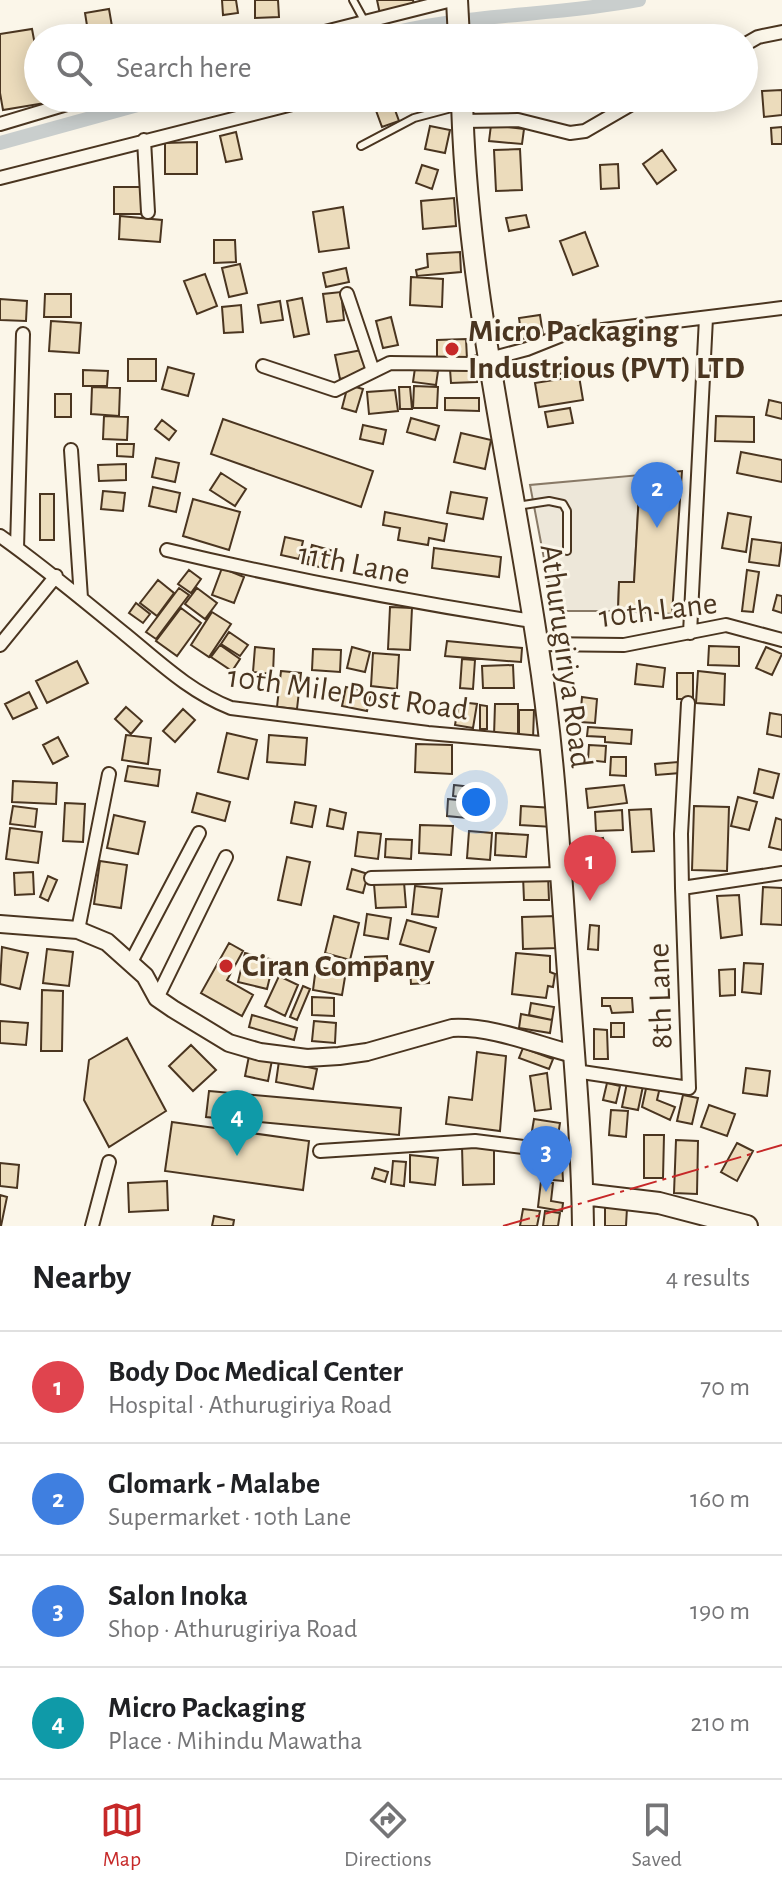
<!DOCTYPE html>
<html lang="en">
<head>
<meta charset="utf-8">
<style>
	:root { --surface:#fff; --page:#f6f6f6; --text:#202124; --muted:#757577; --line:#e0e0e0; --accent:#c62828 }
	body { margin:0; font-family:"Alegreya Sans",sans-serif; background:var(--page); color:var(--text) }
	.you { position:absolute; left:476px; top:802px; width:28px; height:28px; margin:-20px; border:6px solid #fff; border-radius:50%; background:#1a73e8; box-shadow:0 0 0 12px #1a73e833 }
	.badge { display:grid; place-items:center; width:52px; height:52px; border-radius:50%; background:var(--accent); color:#fff; font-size:26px; font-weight:700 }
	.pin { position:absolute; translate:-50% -66px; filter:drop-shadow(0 2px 4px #0008) }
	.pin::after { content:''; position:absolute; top:42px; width:28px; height:24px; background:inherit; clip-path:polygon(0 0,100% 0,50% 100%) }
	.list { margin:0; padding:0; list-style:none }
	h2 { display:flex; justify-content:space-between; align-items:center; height:104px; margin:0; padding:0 32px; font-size:34px }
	h2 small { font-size:26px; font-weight:400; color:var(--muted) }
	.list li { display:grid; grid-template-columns:52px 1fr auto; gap:24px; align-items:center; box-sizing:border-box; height:112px; padding:0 32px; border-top:2px solid var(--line) }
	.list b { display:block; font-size:30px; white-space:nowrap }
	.list p { margin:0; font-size:26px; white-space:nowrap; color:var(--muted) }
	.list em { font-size:26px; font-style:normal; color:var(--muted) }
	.icon { flex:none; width:44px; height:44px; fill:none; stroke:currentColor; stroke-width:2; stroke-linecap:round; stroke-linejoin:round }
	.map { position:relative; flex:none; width:782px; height:1226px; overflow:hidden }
	.search { position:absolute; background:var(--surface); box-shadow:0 4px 20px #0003; left:24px; right:24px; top:24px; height:88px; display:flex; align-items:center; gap:20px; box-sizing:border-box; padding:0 28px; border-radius:44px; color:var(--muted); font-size:30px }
	.sheet { height:552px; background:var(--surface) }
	nav { display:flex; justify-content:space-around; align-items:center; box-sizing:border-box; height:112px; border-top:2px solid var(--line); background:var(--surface); font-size:22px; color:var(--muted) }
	nav a { display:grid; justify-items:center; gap:4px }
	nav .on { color:var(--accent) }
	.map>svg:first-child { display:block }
	.parking { fill:#ede7d9; stroke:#887966; stroke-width:2 }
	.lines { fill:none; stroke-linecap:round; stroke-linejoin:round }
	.canal { stroke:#c9cecd; stroke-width:14 }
	.building { fill:#ecdcbc; stroke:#4a3520; stroke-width:2 }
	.service-casing { stroke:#4a3520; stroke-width:10 }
	.minor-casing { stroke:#4a3520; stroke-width:16 }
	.tertiary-casing { stroke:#4a3520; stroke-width:20 }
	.primary-casing { stroke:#4a3520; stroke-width:24 }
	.service { stroke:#fbf6e9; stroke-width:6 }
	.minor { stroke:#fbf6e9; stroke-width:12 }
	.tertiary { stroke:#fbf6e9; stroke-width:16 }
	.primary { stroke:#fbf6e9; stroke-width:20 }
	.power { stroke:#c62828; stroke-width:2; stroke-dasharray:28 6 4 6; stroke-linecap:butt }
	.poi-dot { fill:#c62828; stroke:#fbf6e9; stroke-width:3 }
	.labels { text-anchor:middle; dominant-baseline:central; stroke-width:6; stroke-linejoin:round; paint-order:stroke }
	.poi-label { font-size:32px; font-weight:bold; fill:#4a3520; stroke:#fbf6e9; text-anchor:start }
	.street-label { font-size:32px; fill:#4a3520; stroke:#fbf6e9 }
</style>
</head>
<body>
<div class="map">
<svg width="782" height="1226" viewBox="0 0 782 1226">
	<rect width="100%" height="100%" fill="#fbf6e9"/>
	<path class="parking" d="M640,475L634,582L619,583L618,611H554L530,485Z"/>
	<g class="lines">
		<path class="canal" d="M373,38C459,13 551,17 639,0
			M0,143L163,98"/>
	</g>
	<path class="building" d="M222,0H236L238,13L223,15Z
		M255,0H278L279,17L255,18Z
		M377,0H413L414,5L380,14Z
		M109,9L114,38H89L85,13Z
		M32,29L38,61V98H45V103L3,110L0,93V34Z
		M782,90V115L764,117L762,91Z
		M492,98H509L510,108L493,110Z
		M694,98H720L721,107L695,109Z
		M391,99L399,121L382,127L374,105Z
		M491,125L524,129L522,144L489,141Z
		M430,126L450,130L445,153L425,149Z
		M782,127V144H772L771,128Z
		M236,132L242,159L226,162L220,136Z
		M197,142V174H165V143Z
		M520,149L522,190L496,191L494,150Z
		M662,150L676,170L657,184L643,164Z
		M618,164L619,188L601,189L600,165Z
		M422,165L438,170L432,189L416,183Z
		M114,187H142V214H114Z
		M454,198L456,226L423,229L421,201Z
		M343,207L349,248L319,252L313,212Z
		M526,215L529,227L509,231L506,218Z
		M120,216L162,220L160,242L119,239Z
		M585,232L598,266L573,275L560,241Z
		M214,240H235L236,262L214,263Z
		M460,252L461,272L417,276L416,270L428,267L427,254Z
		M240,264L247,293L229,297L222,268Z
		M346,268L349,282L326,287L323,273Z
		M205,274L217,306L197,314L184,281Z
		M411,277L443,279L442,307L410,305Z
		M341,292L344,320L327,322L323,294Z
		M45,294H71V317H44Z
		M302,298L309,334L294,337L287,301Z
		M0,299L27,301L26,321L0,320Z
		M280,301L283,320L261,323L258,305Z
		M241,305L243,332L224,333L222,307Z
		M540,315L543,335L522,339L519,318Z
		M391,317L398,345L383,348L376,321Z
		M51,321L81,323L79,353L49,351Z
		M466,339L467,359L437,360V340Z
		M362,350L366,374L340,379L335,355Z
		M128,359H156V381H128Z
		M563,363L565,373L533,378L531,368Z
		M168,367L194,374L188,396L162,389Z
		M415,368L438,371L436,385L413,382Z
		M476,368L477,382L451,383L450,369Z
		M83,370L108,371L107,386H83Z
		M579,376L583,400L539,407L535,383Z
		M348,385L363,389L356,412L342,408Z
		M414,386L438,387L437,408H413Z
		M92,387L120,388L119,416L91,414Z
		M399,387H410L412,409H400Z
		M395,390L398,411L369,414L367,392Z
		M55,394H71V417H55Z
		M445,398H479V411L445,410Z
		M769,400L782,403V419L766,415Z
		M570,408L573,423L548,427L545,412Z
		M104,416L128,417L127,440L103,439Z
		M716,416L754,417V442L715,441Z
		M411,418L439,426L435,440L407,432Z
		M223,419L373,471L361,507L211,454Z
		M162,420L176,431L169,440L155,429Z
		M363,425L386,430L383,444L360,439Z
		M461,433L491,440L485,469L454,462Z
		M117,444H134L133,457L117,456Z
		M741,452L782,460V482L737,473Z
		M156,458L179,463L175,482L152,477Z
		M126,464V480L99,481L98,465Z
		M682,471L672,614L618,611L619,582H634L640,475Z
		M221,473L246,489L235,506L210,490Z
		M153,487L180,493L176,512L149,506Z
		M103,491L125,493L123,511L101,509Z
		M451,492L487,498L483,519L447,513Z
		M40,494H54V540H40Z
		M193,499L240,512L229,550L183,536Z
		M385,512L447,524L444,541L429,538L428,545L398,540L400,528L383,525Z
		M728,513L751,517L746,552L722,548Z
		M285,537L303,541L299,559L281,555Z
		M752,539L782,543L779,566L749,562Z
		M312,545L337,552L332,570L307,564Z
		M434,548L501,557L499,577L432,568Z
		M222,568L244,577L234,603L212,595Z
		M189,570L201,579L191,593L178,584Z
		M747,570L759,572L753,612L742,611Z
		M158,580L174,593L157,616L140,603Z
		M179,588L189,595L156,639L146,632Z
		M197,588L217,603L205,619L185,604Z
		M777,595L782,596V613L773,610Z
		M136,603L150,614L143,623L129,613Z
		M390,607L412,608L410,650L388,649Z
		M181,608L201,623L177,656L156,641Z
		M212,612L231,624L209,657L191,645Z
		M229,632L248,645L240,656L221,644Z
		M447,641L522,648L521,662L445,656Z
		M220,645L240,659L232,671L211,657Z
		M709,646L739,647V666L708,665Z
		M255,647L274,649L273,674L253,672Z
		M352,647L370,652L365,672L347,668Z
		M766,647L782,654L772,675L756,668Z
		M313,649L341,650L340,672L312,670Z
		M373,653L399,655L397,689L371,686Z
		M462,659L475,660L473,689L460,688Z
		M77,661L88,683L47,703L36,681Z
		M637,664L665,668L663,687L635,684Z
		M513,665L514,688H483L482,666Z
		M281,671L301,673L297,709L277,707Z
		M698,671L725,674L724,705L696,703Z
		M677,673H693V699H677Z
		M346,687L371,692L367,711L342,706Z
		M29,692L37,708L13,719L5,704Z
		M582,697L597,699L595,723L580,722Z
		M459,702L477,704L473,728L455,725Z
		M495,704H518V736H494Z
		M480,705L487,706V729H480Z
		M126,707L142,721L131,734L115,719Z
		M183,709L195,720L175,742L163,731Z
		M519,710H534L533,739L519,738Z
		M770,713L782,715V737L767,734Z
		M588,727L632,730L631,744L605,742V737L587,736Z
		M227,733L257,740L248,779L218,772Z
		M126,735L151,738L148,764L122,760Z
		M269,735L307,738L305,765L267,762Z
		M58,737L68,756L53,764L43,745Z
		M416,744L452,745V774L415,772Z
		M589,745L606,746L605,762L588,760Z
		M611,757H626V776L610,775Z
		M678,762L680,773L656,775L655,764Z
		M128,766L160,770L158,786L125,781Z
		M759,769L779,774L773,798L754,793Z
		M13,781L57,783L56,804L12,802Z
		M454,785L472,787L470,799L453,796Z
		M624,785L627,803L588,808L586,789Z
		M197,793L230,802L225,821L192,812Z
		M738,797L757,802L749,830L731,826Z
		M448,799L468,801L467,818L447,816Z
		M295,802L316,806L312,827L291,823Z
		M65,803L85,804L83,842L63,841Z
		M13,806L37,809L35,827L10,824Z
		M521,806L554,808L553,827L520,825Z
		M694,806L729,807L727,871L692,870Z
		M330,809L346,813L343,829L327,826Z
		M651,809L654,851L632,852L629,810Z
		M622,810L623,830L596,831L595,812Z
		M114,815L145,822L138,854L107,848Z
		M776,818L782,820V850L769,847Z
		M420,825L453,826L451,855L419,853Z
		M10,828L42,832L38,863L6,859Z
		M469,831L492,833L490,860L467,858Z
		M358,832L381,834L378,859L355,856Z
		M496,833L528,835L526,857L495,855Z
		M603,838L609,857L601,859L595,840Z
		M386,839L412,840L411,859L385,857Z
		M287,857L310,862L301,905L278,900Z
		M100,861L127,865L121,908L94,904Z
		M352,869L368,874L363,893L347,889Z
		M33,872L34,894L15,895L14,873Z
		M548,875L549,900H524L523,876Z
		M48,876L57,880L48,901L40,897Z
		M404,882L406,907L376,908L374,884Z
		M415,886L442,889L438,917L412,914Z
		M763,887L782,888V925L761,924Z
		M739,895L742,935L721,938L717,896Z
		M367,914L391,918L388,939L364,935Z
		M334,916L359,923L350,960L325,953Z
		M556,916L557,948L523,949L522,917Z
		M407,920L436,928L429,952L400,944Z
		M590,925L599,926L598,950L588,949Z
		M229,943L243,951L227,980L253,995L242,1016L201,993Z
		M2,947L28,953L20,989L0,984Z
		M47,949L73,952L69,986L43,983Z
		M245,953L274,960L267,989L238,982Z
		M516,953L550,956V972L555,974L553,987L548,986L546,998L512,994Z
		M387,956L388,973L366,974L365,957Z
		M744,963L763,964L761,994L742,992Z
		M428,964L429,983L411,984L410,965Z
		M316,967L346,971L342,995L313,990Z
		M735,969V995L720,996L719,970Z
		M279,976L298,985L285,1016L265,1006Z
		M303,986L310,989L297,1020L290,1017Z
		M42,990L63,991L62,1051H41Z
		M312,997L334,998V1016L312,1015Z
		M602,998H632L633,1012L612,1013L610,1006H602Z
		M531,1003L554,1007L552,1020L529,1015Z
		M521,1014L552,1020L550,1033L519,1028Z
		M252,1015L297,1028L294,1040L249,1027Z
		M0,1021L28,1023L26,1045L0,1043Z
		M314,1021L336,1023L335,1043L312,1041Z
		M611,1023H624V1037H611Z
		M594,1029L607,1030L608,1059H594Z
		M127,1038L166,1111L109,1147L84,1100L89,1060Z
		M191,1045L216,1070L193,1091L169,1066Z
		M523,1048L553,1059L549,1069L519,1058Z
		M477,1052L506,1056L500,1131L446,1124L449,1097L472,1100Z
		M249,1056L272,1060L268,1081L245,1076Z
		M279,1061L317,1069L313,1089L276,1082Z
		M746,1068L770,1071L767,1096L743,1093Z
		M547,1073L551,1109L535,1111L530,1076Z
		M607,1083L620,1086L616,1103L603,1100Z
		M627,1083L643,1086L638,1110L622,1107Z
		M647,1084L660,1087L657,1100L675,1107L670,1120L642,1107Z
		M209,1091L401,1108L399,1135L206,1117Z
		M683,1095L698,1098L692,1124L677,1121Z
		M709,1105L735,1114L727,1136L701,1127Z
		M611,1110L628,1111L626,1137L609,1135Z
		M534,1119L560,1123L557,1142L531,1137Z
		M172,1122L309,1141L303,1190L165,1171Z
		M644,1135H664L663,1178H644Z
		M676,1140L698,1141L697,1194L674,1193Z
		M737,1143L753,1151L737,1181L721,1172Z
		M462,1146H494V1184L463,1185Z
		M410,1155L438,1158L435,1185L410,1182Z
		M393,1161L406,1162L404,1186L391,1184Z
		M542,1161L562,1163L563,1181L542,1179Z
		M0,1163L19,1165L17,1188L0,1186Z
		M375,1168L388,1172L385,1182L372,1178Z
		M167,1181L168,1210L129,1212L128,1183Z
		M541,1181L553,1183L551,1201L563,1203L562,1211L538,1207Z
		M0,1195L7,1197L1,1226H0Z
		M605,1206L627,1208L626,1226H605Z
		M523,1209L540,1211L537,1226H520Z
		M545,1211L560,1213L558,1226H543Z
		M214,1216L234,1220L233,1226H212Z"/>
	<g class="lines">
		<g class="service-casing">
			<path id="service" d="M353,0L365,22
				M361,146L414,118L459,106
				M517,506L549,501L563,504L567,511V551"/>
		</g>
		<g class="minor-casing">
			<path id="minor" d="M301,38L452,0
				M744,45L758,37L782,32
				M463,121L518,120L570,133L585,131L642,98
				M0,124L87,98
				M144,140L148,212
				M0,178L316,98
				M347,294L373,371
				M263,366L335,390L390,363L471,364L527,349L562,335L782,308
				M71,450L81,598
				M0,536C44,567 84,601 126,635C159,662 190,692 231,708L428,733L552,744
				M17,548L23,334
				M167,550C289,579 410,602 533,621
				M690,633L706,318
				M538,644L624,645L726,625L782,640
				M0,645L56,576
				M371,878L561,874
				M682,888L681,834L688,703
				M78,930L109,774
				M131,962L199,833
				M157,998L226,857
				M575,1071L689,1088L682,888L782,873
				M320,1151L475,1141L580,1154
				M92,1226L109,1162"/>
		</g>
		<g class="tertiary-casing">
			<path id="tertiary" d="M0,924L78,930L107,942L145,976L157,998L173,1009L229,1043L260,1052L307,1058L339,1056L367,1052L452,1028C493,1026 534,1044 573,1054"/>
		</g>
		<g class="primary-casing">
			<path id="primary" d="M457,0L459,38
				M462,98C466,284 511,465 538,648C555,756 560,864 568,973C574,1057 582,1142 583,1226
				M583,1194L659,1203L747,1226"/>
		</g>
		<use href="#service" class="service"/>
		<use href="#minor" class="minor"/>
		<use href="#tertiary" class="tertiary"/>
		<use href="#primary" class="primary"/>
		<path class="power" d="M503,1226L782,1145"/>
	</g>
	<g class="poi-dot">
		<circle cx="452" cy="349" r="8"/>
		<circle cx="226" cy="966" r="8"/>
	</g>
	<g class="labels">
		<g class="poi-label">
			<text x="468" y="331">Micro Packaging<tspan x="468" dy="37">Industrious (PVT) LTD</tspan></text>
			<text x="242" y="966">Ciran Company</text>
		</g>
		<g class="street-label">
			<text transform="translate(354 564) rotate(11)">11th Lane</text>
			<text transform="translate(658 610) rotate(-7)">10th Lane</text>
			<text transform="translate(566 656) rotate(82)">Athurugiriya Road</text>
			<text transform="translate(348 693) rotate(8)">10th Mile Post Road</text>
			<text transform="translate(660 996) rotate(-92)">8th Lane</text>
		</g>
	</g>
</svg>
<div class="you"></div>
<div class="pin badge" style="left:590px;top:901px;background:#e0444e">1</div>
<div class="pin badge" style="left:657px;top:528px;background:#3f7fe0">2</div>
<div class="pin badge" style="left:546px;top:1192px;background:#3f7fe0">3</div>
<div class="pin badge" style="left:237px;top:1156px;background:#0f9aa8">4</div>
<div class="search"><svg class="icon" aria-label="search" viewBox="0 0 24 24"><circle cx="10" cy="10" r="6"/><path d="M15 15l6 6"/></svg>Search here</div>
</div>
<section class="sheet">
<h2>Nearby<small>4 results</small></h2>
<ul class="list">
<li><span class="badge" style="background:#e0444e">1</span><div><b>Body Doc Medical Center</b><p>Hospital · Athurugiriya Road</p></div><em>70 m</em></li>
<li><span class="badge" style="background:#3f7fe0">2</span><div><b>Glomark - Malabe</b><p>Supermarket · 10th Lane</p></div><em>160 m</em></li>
<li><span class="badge" style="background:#3f7fe0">3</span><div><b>Salon Inoka</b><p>Shop · Athurugiriya Road</p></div><em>190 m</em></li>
<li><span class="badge" style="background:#0f9aa8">4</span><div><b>Micro Packaging</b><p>Place · Mihindu Mawatha</p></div><em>210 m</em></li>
</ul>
</section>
<nav>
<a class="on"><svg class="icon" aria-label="map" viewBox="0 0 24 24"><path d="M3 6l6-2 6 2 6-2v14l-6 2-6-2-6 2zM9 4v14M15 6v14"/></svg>Map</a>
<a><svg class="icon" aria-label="directions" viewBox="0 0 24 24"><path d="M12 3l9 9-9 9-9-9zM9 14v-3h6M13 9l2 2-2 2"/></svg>Directions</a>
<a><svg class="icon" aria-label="saved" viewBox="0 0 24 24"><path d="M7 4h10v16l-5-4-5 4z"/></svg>Saved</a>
</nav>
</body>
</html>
